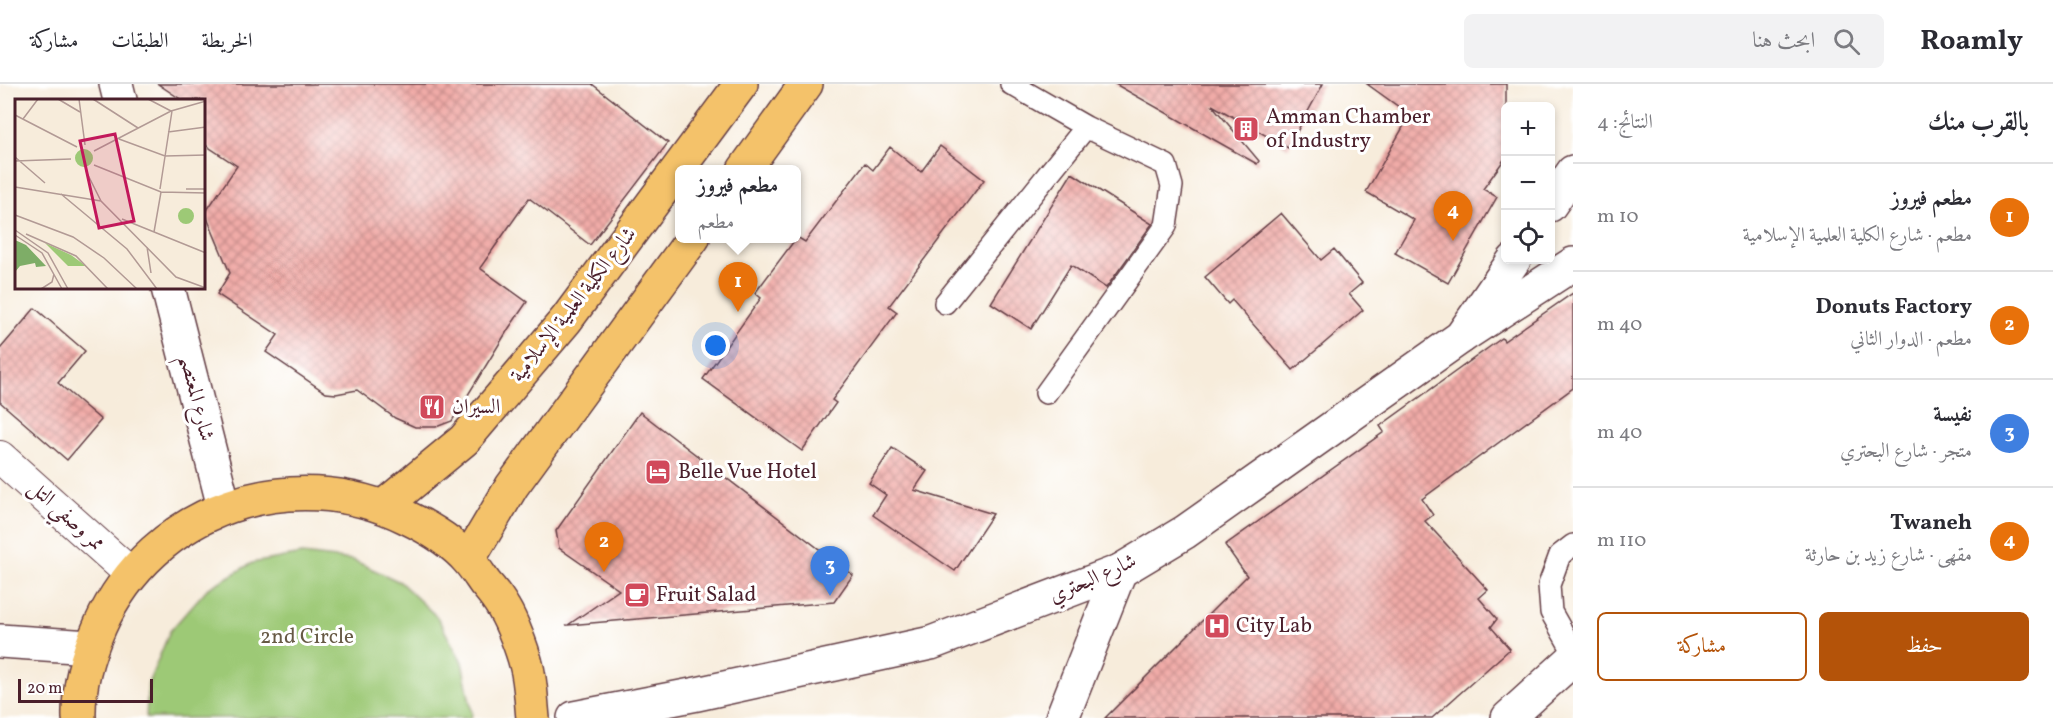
<!DOCTYPE html>
<html lang="ar">
<head>
<meta charset="utf-8">
<style>
	:root { --surface:#fff; --page:#f2f2f3; --text:#2b2b33; --muted:#7c7c81; --line:#e1e1e2; --accent:#b45309 }
	body { margin:0; font-family:Vollkorn,Amiri,serif; background:var(--page); color:var(--text); direction:rtl }
	.controls { position:absolute; right:18px; top:18px; display:grid; overflow:hidden; border-radius:9px; box-shadow:0 3px 9px #0003 }
	.controls button { width:54px; height:54px; display:grid; place-items:center; padding:0; border:0; border-bottom:2px solid var(--line); background:var(--surface); color:var(--text); font:30px sans-serif }
	.scale { position:absolute; left:18px; bottom:15px; width:135px; box-sizing:border-box; padding-left:6px; border:3px solid #4a1f2b; border-top:0; font-size:16px; line-height:21px; white-space:nowrap; color:#4a1f2b; -webkit-text-stroke:4px #fff; paint-order:stroke }
	.you { position:absolute; left:716px; top:262px; width:21px; height:21px; margin:-15px; border:4px solid #fff; border-radius:50%; background:#1a73e8; box-shadow:0 0 0 9px #1a73e833 }
	.badge { display:grid; place-items:center; width:39px; height:39px; border-radius:50%; background:var(--accent); color:#fff; font-size:20px; font-weight:700 }
	.pin { position:absolute; translate:-50% -50px; filter:drop-shadow(0 2px 3px #0008) }
	.pin::after { content:''; position:absolute; top:32px; width:21px; height:18px; background:inherit; clip-path:polygon(0 0,100% 0,50% 100%) }
	.popup { position:absolute; left:675px; top:81px; width:126px; height:78px; box-sizing:border-box; display:grid; place-content:center; border-radius:9px; background:var(--surface); filter:drop-shadow(0 2px 4px #0005); font-size:20px; white-space:nowrap; color:var(--muted) }
	.popup b { font-size:22px; color:var(--text) }
	.popup::after { content:''; position:absolute; left:50%; top:100%; margin-left:-12px; border:12px solid transparent; border-top-color:var(--surface) }
	.list { margin:0; padding:0; list-style:none }
	h2 { display:flex; justify-content:space-between; align-items:center; height:78px; margin:0; padding:0 24px; font-size:26px }
	h2 small { font-size:20px; font-weight:400; color:var(--muted) }
	.list li { display:grid; grid-template-columns:39px 1fr auto; gap:18px; align-items:center; box-sizing:border-box; height:108px; padding:0 24px; border-top:2px solid var(--line) }
	.list b { display:block; font-size:22px; white-space:nowrap }
	.list p { margin:0; font-size:20px; white-space:nowrap; color:var(--muted) }
	.list em { font-size:20px; font-style:normal; color:var(--muted) }
	.actions { display:flex; gap:12px; padding:18px 24px }
	.actions a { flex:1; padding:14px 0; border:2px solid var(--accent); border-radius:9px; text-align:center; font-size:21px; color:var(--accent) }
	.actions .main { background:var(--accent); color:#fff }
	.icon { flex:none; width:33px; height:33px; fill:none; stroke:currentColor; stroke-width:2; stroke-linecap:round; stroke-linejoin:round }
	.map { position:relative; flex:none; width:1573px; height:634px; overflow:hidden; direction:ltr }
	header { display:flex; align-items:center; gap:36px; box-sizing:border-box; height:84px; padding:0 30px; background:var(--surface); border-bottom:2px solid var(--line) }
	header strong { font-size:28px }
	nav { display:flex; gap:33px; margin-inline-start:auto; font-size:21px }
	.search { width:420px; height:54px; background:var(--page); display:flex; align-items:center; gap:15px; box-sizing:border-box; padding:0 21px; border-radius:9px; color:var(--muted); font-size:22px }
	main { display:flex }
	aside { flex:1; background:var(--surface) }
	.map>svg:first-child { display:block }
	.park { fill:#9dc976; stroke:#747450; stroke-width:1.5 }
	.building { fill:url(#building-cross-hatch) }
	.lines { fill:none; stroke-linecap:round; stroke-linejoin:round }
	.service-casing { stroke:#643e45; stroke-width:24 }
	.pedestrian-casing { stroke:#643e45; stroke-width:34 }
	.minor-casing { stroke:#643e45; stroke-width:36 }
	.tertiary-casing { stroke:#643e45; stroke-width:36 }
	.primary-casing { stroke:#643e45; stroke-width:36 }
	.service { stroke:#fff; stroke-width:21 }
	.pedestrian { stroke:#fff; stroke-width:32 }
	.minor { stroke:#fff; stroke-width:33 }
	.tertiary { stroke:#fff; stroke-width:33 }
	.primary { stroke:#f4c26a; stroke-width:33 }
	.labels { text-anchor:middle; dominant-baseline:central; stroke-width:6; stroke-linejoin:round; paint-order:stroke }
	.poi-label { font-size:21px; fill:#4a1f2b; stroke:#fff; text-anchor:start }
	.street-label { font-size:21px; fill:#4a1f2b; stroke:#fff }
	.park-label { font-size:21px; fill:#675a45; stroke:#fff }
	.inset-road { fill:none; stroke:#b29a95; stroke-width:1.5 }
	.view { fill:#c2185b; fill-opacity:0.15; stroke:#c2185b; stroke-width:3 }
	.inset-edge { fill:none; stroke:#4a1f2b; stroke-width:3 }
</style>
</head>
<body>
<header>
<strong>Roamly</strong>
<div class="search"><svg class="icon" aria-label="search" viewBox="0 0 24 24"><circle cx="10" cy="10" r="6"/><path d="M15 15l6 6"/></svg>ابحث هنا</div>
<nav><a>الخريطة</a><a>الطبقات</a><a>مشاركة</a></nav>
</header>
<main>
<aside>
<h2>بالقرب منك<small>النتائج: 4</small></h2>
<ul class="list">
<li><span class="badge" style="background:#e8710a">1</span><div><b>مطعم فيروز</b><p>مطعم · شارع الكلية العلمية الإسلامية</p></div><em>10 m</em></li>
<li><span class="badge" style="background:#e8710a">2</span><div><b>Donuts Factory</b><p>مطعم · الدوار الثاني</p></div><em>40 m</em></li>
<li><span class="badge" style="background:#3f7fe0">3</span><div><b>نفيسة</b><p>متجر · شارع البحتري</p></div><em>40 m</em></li>
<li><span class="badge" style="background:#e8710a">4</span><div><b>Twaneh</b><p>مقهى · شارع زيد بن حارثة</p></div><em>110 m</em></li>
</ul>
<div class="actions"><a class="main">حفظ</a><a>مشاركة</a></div>
</aside>
<div class="map">
<svg width="1573" height="634" viewBox="0 0 1573 634">
	<defs>
		<pattern id="building-cross-hatch" width="8" height="8" patternUnits="userSpaceOnUse" patternTransform="scale(1.5)"><rect width="8" height="8" fill="#f1aca8"/><path d="M0 0l8 8M0 8l8-8" fill="none" stroke="#c58b89"/></pattern>
	</defs>
	<rect width="100%" height="100%" fill="#fff"/>
	<filter id="ink" filterUnits="userSpaceOnUse"><feTurbulence type="fractalNoise" baseFrequency=".0167" numOctaves="2"/><feDisplacementMap in="SourceGraphic" scale="12" xChannelSelector="R" yChannelSelector="G"/><feConvolveMatrix kernelMatrix="1 2 1 2 8 2 1 2 1" color-interpolation-filters="sRGB"/></filter>
	<filter id="wash" filterUnits="userSpaceOnUse"><feTurbulence type="fractalNoise" baseFrequency=".008" numOctaves="4" result="noise"/><feDisplacementMap in="SourceGraphic" scale="24" xChannelSelector="R" yChannelSelector="G"/><feGaussianBlur stdDeviation="1.35" result="paint"/><feColorMatrix in="noise" values="0 0 0 0 0 0 0 0 0 0 0 0 0 0 0 0 0 1.4 0 .05"/><feComposite in="paint" operator="in"/></filter>
	<g filter="url(#wash)">
		<rect width="100%" height="100%" fill="#f7ecdb"/>
		<path class="park" d="M302,470L353,476L400,498L437,533L462,578L472,629L471,634H146L148,600L170,547L207,505L252,479Z"/>
		<g id="blocks">
			<path class="building" d="M158,0H592L668,59L590,161L529,114L480,184L527,218L509,244L452,337L436,343H415L395,334L357,306L336,310L326,309L266,268L278,251L217,210L230,189L205,129L237,82L204,60V16H182Z
				M1115,0H1323L1288,64L1212,21L1259,77L1257,80Z
				M1367,0H1506V73L1483,105L1497,113L1448,199L1395,169L1414,136L1366,108L1410,31Z
				M940,62L984,96L889,222L897,228L832,316L836,319L802,367L703,295L761,214L755,209L797,153L805,158L865,79L873,86L890,63L921,88Z
				M1072,89L1152,140L1106,204L1071,181L1031,245L991,219Z
				M1281,129L1321,176L1334,165L1362,199L1349,210L1363,226L1293,286L1232,216L1228,220L1205,193Z
				M1573,209V304L1422,415L1433,431L1425,437L1488,506L1479,514L1497,535L1491,543L1510,565L1432,634H1105L1247,492L1225,461L1384,348L1380,342L1502,254L1504,257Z
				M35,224L85,267L58,299L101,336L67,376L0,318V265Z
				M640,328L853,491L834,518L568,541L619,506L559,464L556,447Z
				M892,364L927,387L914,406L993,430L955,487L873,431L886,411L869,399Z"/>
		</g>
	</g>
	<g filter="url(#ink)">
		<use href="#blocks" fill-opacity="0" stroke="#643e45" stroke-width="1.5"/>
		<g class="lines">
			<g class="service-casing">
				<path id="service" d="M1011,0L1086,43L1166,81L1172,102L1166,142L1046,309
					M945,219L1086,43
					M1573,461L1560,471L1549,501L1551,528L1573,567"/>
			</g>
			<g class="pedestrian-casing">
				<path id="pedestrian" d="M0,373L131,490"/>
			</g>
			<g class="minor-casing">
				<path id="minor" d="M116,0L120,16
					M168,204L224,423
					M1461,253L1573,180
					M0,557L90,563
					M1062,634L1120,487
					M1508,634L1573,575"/>
			</g>
			<g class="tertiary-casing">
				<path id="tertiary" d="M1550,121L1573,88
					M574,634L697,610L931,559L1120,487L1185,448L1461,253L1514,176"/>
			</g>
			<g class="primary-casing">
				<path id="primary" d="M744,86L806,0
					M384,422L464,356L566,236L741,0
					M468,476L512,402L693,154
					M79,634C78,602 87,571 100,542C153,424 291,377 406,433C429,444 453,458 469,477C475,484 480,492 485,499C492,507 499,516 504,525C512,538 522,565 526,580C531,597 531,616 533,634"/>
			</g>
			<use href="#service" class="service"/>
			<use href="#pedestrian" class="pedestrian"/>
			<use href="#minor" class="minor"/>
			<use href="#tertiary" class="tertiary"/>
			<use href="#primary" class="primary"/>
		</g>
	</g>
	<defs>
		<g id="building-square" transform="scale(1.35)"><rect x="-9" y="-9" width="18" height="18" rx="4" fill="#d1495b" stroke="#fff"/><path d="M-4-6H4V6H1V3H-1V6H-4ZM-2.5-4.3h1.7v1.8h-1.7ZM.8-4.3h1.7v1.8H.8ZM-2.5-1h1.7V.8h-1.7ZM.8-1h1.7V.8H.8Z" fill="#fff"/></g>
		<g id="restaurant-square" transform="scale(1.35)"><rect x="-9" y="-9" width="18" height="18" rx="4" fill="#d1495b" stroke="#fff"/><path d="M-5-6h1v4h1v-4h1v4h1v-4h1v5L-1.5 .5V6h-2V.5L-5-1ZM5-6V6H3V1.5H1.5Q1.5-4 5-6Z" fill="#fff"/></g>
		<g id="hotel-square" transform="scale(1.35)"><rect x="-9" y="-9" width="18" height="18" rx="4" fill="#d1495b" stroke="#fff"/><path d="M-6-4.5h1.5V1H6V5H4.5V3h-9V5H-6ZM-4 0a1.8 1.8 0 1 1 3.6 0ZM.5 0V-2.5h3Q6-2.5 6 0Z" fill="#fff"/></g>
		<g id="cafe-square" transform="scale(1.35)"><rect x="-9" y="-9" width="18" height="18" rx="4" fill="#d1495b" stroke="#fff"/><path d="M-5.5-4.5H6V0H3Q3 3.5 0 3.5H-2.5Q-5.5 3.5-5.5 0ZM3-3.2v2h1.7v-2ZM-6 4.5H4V6H-6Z" fill="#fff"/></g>
		<g id="hospital-square" transform="scale(1.35)"><rect x="-9" y="-9" width="18" height="18" rx="4" fill="#d1495b" stroke="#fff"/><path d="M-5-5h3v3.5h4V-5h3V5h-3V1.5h-4V5h-3Z" fill="#fff"/></g>
	</defs>
	<g fill-rule="evenodd">
		<use href="#building-square" x="1246" y="45"/>
		<use href="#restaurant-square" x="432" y="323"/>
		<use href="#hotel-square" x="658" y="388"/>
		<use href="#cafe-square" x="637" y="511"/>
		<use href="#hospital-square" x="1217" y="542"/>
	</g>
	<g class="labels">
		<g class="poi-label">
			<text x="1266" y="33">Amman Chamber<tspan x="1266" dy="24">of Industry</tspan></text>
			<text x="452" y="323">السيران</text>
			<text x="678" y="388">Belle Vue Hotel</text>
			<text x="656" y="511">Fruit Salad</text>
			<text x="1236" y="542">City Lab</text>
		</g>
		<g class="street-label">
			<text transform="translate(574 221) rotate(-52)">شارع الكلية العلمية الإسلامية</text>
			<text transform="translate(196 314) rotate(76)">شارع المعتصم</text>
			<text transform="translate(66 432) rotate(42)">ممر وصفي التل</text>
			<text transform="translate(1093 495) rotate(-24)">شارع البحتري</text>
		</g>
		<g class="park-label">
			<text x="307" y="553">2nd Circle</text>
		</g>
	</g>
	<g transform="translate(15 15)">
		<rect width="190" height="190" fill="#f7ecdb"/>
		<path d="M30,144L56,156L71,167H53Z" fill="#9dc976"/>
		<path d="M0,141L11,146L31,167L21,168L20,164L5,167L0,173Z" fill="#7ead67"/>
		<path d="M60 59a9 9 0 1 1 18 0a9 9 0 1 1-18 0ZM163 117a8 8 0 1 1 16 0a8 8 0 1 1-16 0Z" fill="#9dc976"/>
		<path class="inset-road" d="M43,0L65,13M64,0L70,46M78,0L123,29M133,0L156,12M0,16L62,48M8,20L23,0M153,33L191,28M104,40L150,57L191,56M79,52L156,12L191,2M0,58L30,84M0,62L56,60M79,66L146,93L191,94M71,72L86,102L161,178L191,189M0,88L86,102M145,90L157,12M171,90H191M46,95L112,150L142,190M0,116L58,138L89,159L122,190M107,120L191,154M0,131L33,154L53,190M139,133L146,93M11,135L61,157L93,190M0,136L27,154L47,190M132,148L136,174M26,190L37,183L39,175"/>
		<path class="view" d="M100,35L119,122L84,129L65,42Z"/>
		<rect width="190" height="190" class="inset-edge"/>
	</g>
</svg>
<div class="controls">
<button>+</button>
<button>−</button>
<button><svg class="icon" aria-label="locate" viewBox="0 0 24 24"><circle cx="12" cy="12" r="6"/><path d="M12 2v4M12 18v4M2 12h4M18 12h4"/></svg></button>
</div>
<div class="scale">20 m</div>
<div class="you"></div>
<div class="pin badge" style="left:738px;top:228px;background:#e8710a">1</div>
<div class="popup"><b>مطعم فيروز</b>مطعم</div>
<div class="pin badge" style="left:604px;top:488px;background:#e8710a">2</div>
<div class="pin badge" style="left:830px;top:512px;background:#3f7fe0">3</div>
<div class="pin badge" style="left:1453px;top:157px;background:#e8710a">4</div>
</div>
</main>
</body>
</html>
